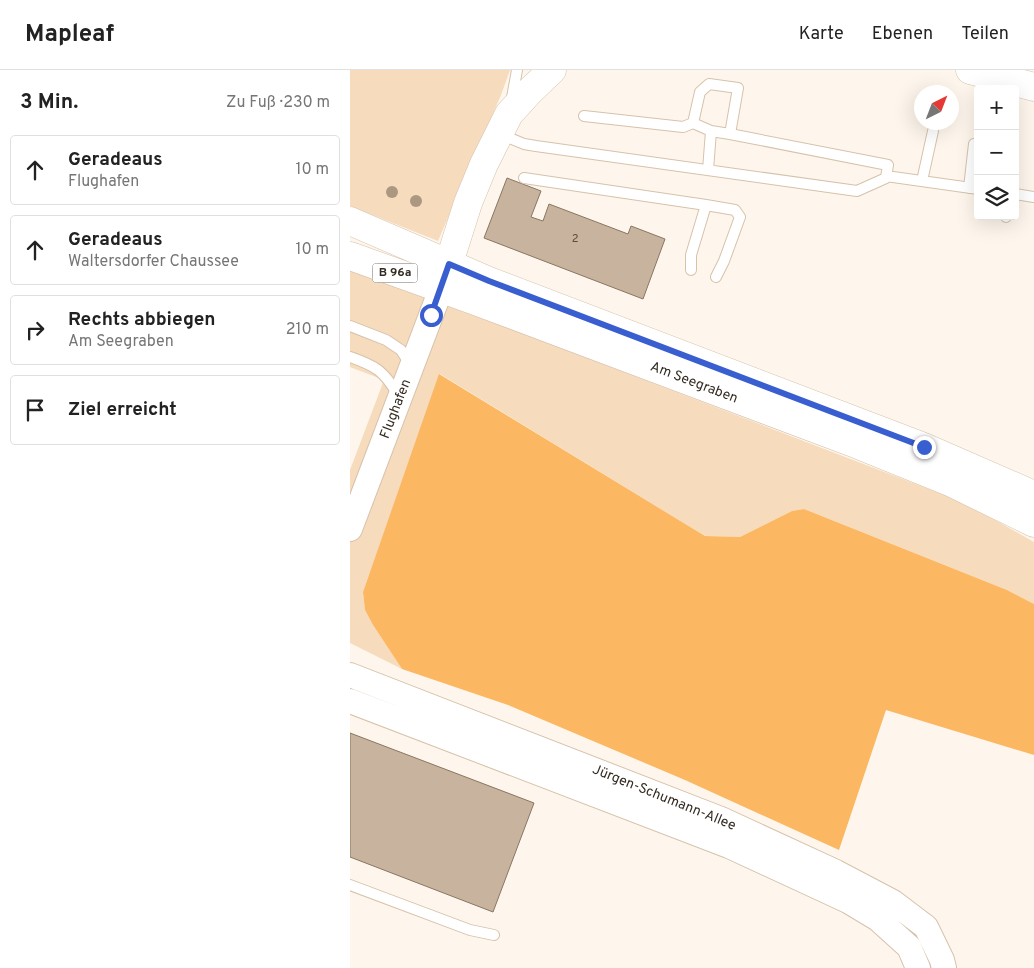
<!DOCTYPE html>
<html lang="de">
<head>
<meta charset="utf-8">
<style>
	:root { --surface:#fff; --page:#f6f6f6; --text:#222; --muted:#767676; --line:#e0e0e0 }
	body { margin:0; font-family:Overpass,sans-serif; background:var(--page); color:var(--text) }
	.controls { position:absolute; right:15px; top:15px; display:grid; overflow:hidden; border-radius:5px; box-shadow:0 5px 20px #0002 }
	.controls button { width:45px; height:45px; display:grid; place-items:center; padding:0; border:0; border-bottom:1px solid var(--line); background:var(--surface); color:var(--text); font:25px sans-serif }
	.compass { position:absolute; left:564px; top:15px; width:45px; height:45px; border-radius:50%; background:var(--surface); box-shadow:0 5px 20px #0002; rotate:42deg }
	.stop { position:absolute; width:15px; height:15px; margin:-11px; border:4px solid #395ecf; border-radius:50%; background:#fff }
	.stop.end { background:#395ecf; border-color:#fff; box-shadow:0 1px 5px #0008 }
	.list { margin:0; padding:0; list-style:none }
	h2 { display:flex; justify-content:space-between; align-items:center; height:65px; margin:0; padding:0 20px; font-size:21px }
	h2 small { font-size:16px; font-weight:400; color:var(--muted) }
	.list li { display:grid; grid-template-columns:32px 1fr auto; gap:15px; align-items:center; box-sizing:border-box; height:70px; margin:0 10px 10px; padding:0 10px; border:1px solid var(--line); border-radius:5px }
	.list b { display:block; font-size:19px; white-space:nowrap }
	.list p { margin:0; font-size:16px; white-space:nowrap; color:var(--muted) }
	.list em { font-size:16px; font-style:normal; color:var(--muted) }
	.icon { flex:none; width:28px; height:28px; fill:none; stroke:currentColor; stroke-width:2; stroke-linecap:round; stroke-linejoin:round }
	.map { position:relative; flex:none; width:684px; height:898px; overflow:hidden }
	header { display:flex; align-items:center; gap:30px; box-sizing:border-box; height:70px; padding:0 25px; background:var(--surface); border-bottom:1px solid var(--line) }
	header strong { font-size:24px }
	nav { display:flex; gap:28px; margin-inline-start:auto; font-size:18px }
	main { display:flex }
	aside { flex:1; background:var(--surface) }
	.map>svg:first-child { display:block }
	.green { fill:#f6dbbd }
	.forest { fill:#fbb761 }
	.building { fill:#c8b49e; stroke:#887661 }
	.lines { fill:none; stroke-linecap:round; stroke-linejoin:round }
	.service-casing { stroke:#d6c2ab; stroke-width:12 }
	.tertiary-casing { stroke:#d6c2ab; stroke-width:26 }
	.secondary-casing { stroke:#d6c2ab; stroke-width:29 }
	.primary-casing { stroke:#d6c2ab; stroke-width:29 }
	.service { stroke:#fff; stroke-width:10 }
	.tertiary { stroke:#fff; stroke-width:24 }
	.secondary { stroke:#fff; stroke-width:28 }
	.primary { stroke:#fff; stroke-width:28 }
	.tree { fill:#ac9880 }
	.route { stroke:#395ecf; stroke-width:6 }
	.labels { text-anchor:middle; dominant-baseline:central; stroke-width:4.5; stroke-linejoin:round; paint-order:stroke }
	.number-label { font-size:11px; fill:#594e42 }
	.shield { fill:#fff; stroke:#716b65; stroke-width:1 }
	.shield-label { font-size:12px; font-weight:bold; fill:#342c23 }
	.street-label { font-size:14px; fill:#342c23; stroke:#fff }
</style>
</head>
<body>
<header>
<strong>Mapleaf</strong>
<nav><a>Karte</a><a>Ebenen</a><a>Teilen</a></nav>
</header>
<main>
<aside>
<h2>3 Min.<small>Zu Fuß · 230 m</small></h2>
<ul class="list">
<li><svg class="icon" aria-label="ahead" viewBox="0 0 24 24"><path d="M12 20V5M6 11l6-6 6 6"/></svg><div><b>Geradeaus</b><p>Flughafen</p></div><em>10 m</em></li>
<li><svg class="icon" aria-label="ahead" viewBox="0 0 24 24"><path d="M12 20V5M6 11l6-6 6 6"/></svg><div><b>Geradeaus</b><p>Waltersdorfer Chaussee</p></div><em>10 m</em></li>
<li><svg class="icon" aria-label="right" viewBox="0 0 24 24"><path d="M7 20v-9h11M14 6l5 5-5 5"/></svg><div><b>Rechts abbiegen</b><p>Am Seegraben</p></div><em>210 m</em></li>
<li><svg class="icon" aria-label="arrive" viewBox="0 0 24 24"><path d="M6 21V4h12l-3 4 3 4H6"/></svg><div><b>Ziel erreicht</b></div></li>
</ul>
</aside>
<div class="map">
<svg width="684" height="898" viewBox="0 0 684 898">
	<rect width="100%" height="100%" fill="#fef6ec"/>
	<path class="green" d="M0,0H160L151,25L88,171L0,136Z
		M0,197L615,433L684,472V534L657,520L454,439L442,441L390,467L355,466L90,304L13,522L15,540L23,555L52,599L0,573V400L34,310L0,297Z"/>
	<path class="forest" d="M89,304L355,466L390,467L442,441L454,439L657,520L684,534V685L536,640L489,780L335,710L158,635L52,599L23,555L15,540L13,522Z"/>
	<path class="building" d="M157,108L191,121L181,147L193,151L199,134L278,164L281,156L315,169L293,229L134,168Z
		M0,663L184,733L143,842L0,787Z"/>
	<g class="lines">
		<g class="service-casing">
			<path id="service" d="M161,33L167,0
				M234,46L333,57L343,53
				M150,64L174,74L186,76L507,121L536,108L538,95L380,64
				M358,100L361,61L380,64L388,18L359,14L350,22L343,53L361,61
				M536,106L628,119
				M174,108L356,135
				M572,111L583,61
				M619,118L624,74
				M665,124L684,127
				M656,147V146
				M341,200V185L356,135L385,140L390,147L374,191L366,207
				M0,256L36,270L51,280L61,296
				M0,287C26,296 34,301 48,325
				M0,815L120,860L144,865"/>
		</g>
		<g class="tertiary-casing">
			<path id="tertiary" d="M0,459L91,219
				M0,605L371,749L486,802L543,832L576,857L592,890L594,898
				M0,631L379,776L498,831L528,849L559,877L568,898"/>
		</g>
		<g class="secondary-casing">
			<path id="secondary" d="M620,0L684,17
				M92,215L118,133L134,94L159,44L180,21L202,0"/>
		</g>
		<g class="primary-casing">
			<path id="primary" d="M0,151L139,211L574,377L684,425
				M0,186L123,230L506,374L600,412L684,453"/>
		</g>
		<use href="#service" class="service"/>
		<use href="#tertiary" class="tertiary"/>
		<use href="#secondary" class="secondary"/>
		<use href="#primary" class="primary"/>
	</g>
	<g class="tree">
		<circle cx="42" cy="122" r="6"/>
		<circle cx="66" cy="131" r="6"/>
	</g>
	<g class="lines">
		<path class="route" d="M81,245L99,194L139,211L574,377"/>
	</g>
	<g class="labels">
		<g class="number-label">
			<text x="225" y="169">2</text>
		</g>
		<rect class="shield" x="22.5" y="193.5" width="45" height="19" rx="4"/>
		<g class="shield-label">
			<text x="45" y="203">B 96a</text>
		</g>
		<g class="street-label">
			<text transform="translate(344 313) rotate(21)">Am Seegraben</text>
			<text transform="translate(46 339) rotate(-69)">Flughafen</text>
			<text transform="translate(314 728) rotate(22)">Jürgen-Schumann-Allee</text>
		</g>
	</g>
</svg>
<div class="controls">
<button>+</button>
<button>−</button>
<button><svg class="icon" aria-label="layers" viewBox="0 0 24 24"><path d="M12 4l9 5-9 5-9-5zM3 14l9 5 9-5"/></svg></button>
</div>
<svg class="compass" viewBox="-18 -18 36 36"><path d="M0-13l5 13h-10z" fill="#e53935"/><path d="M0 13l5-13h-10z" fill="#767676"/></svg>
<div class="stop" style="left:81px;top:245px"></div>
<div class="stop end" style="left:574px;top:377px"></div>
</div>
</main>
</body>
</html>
